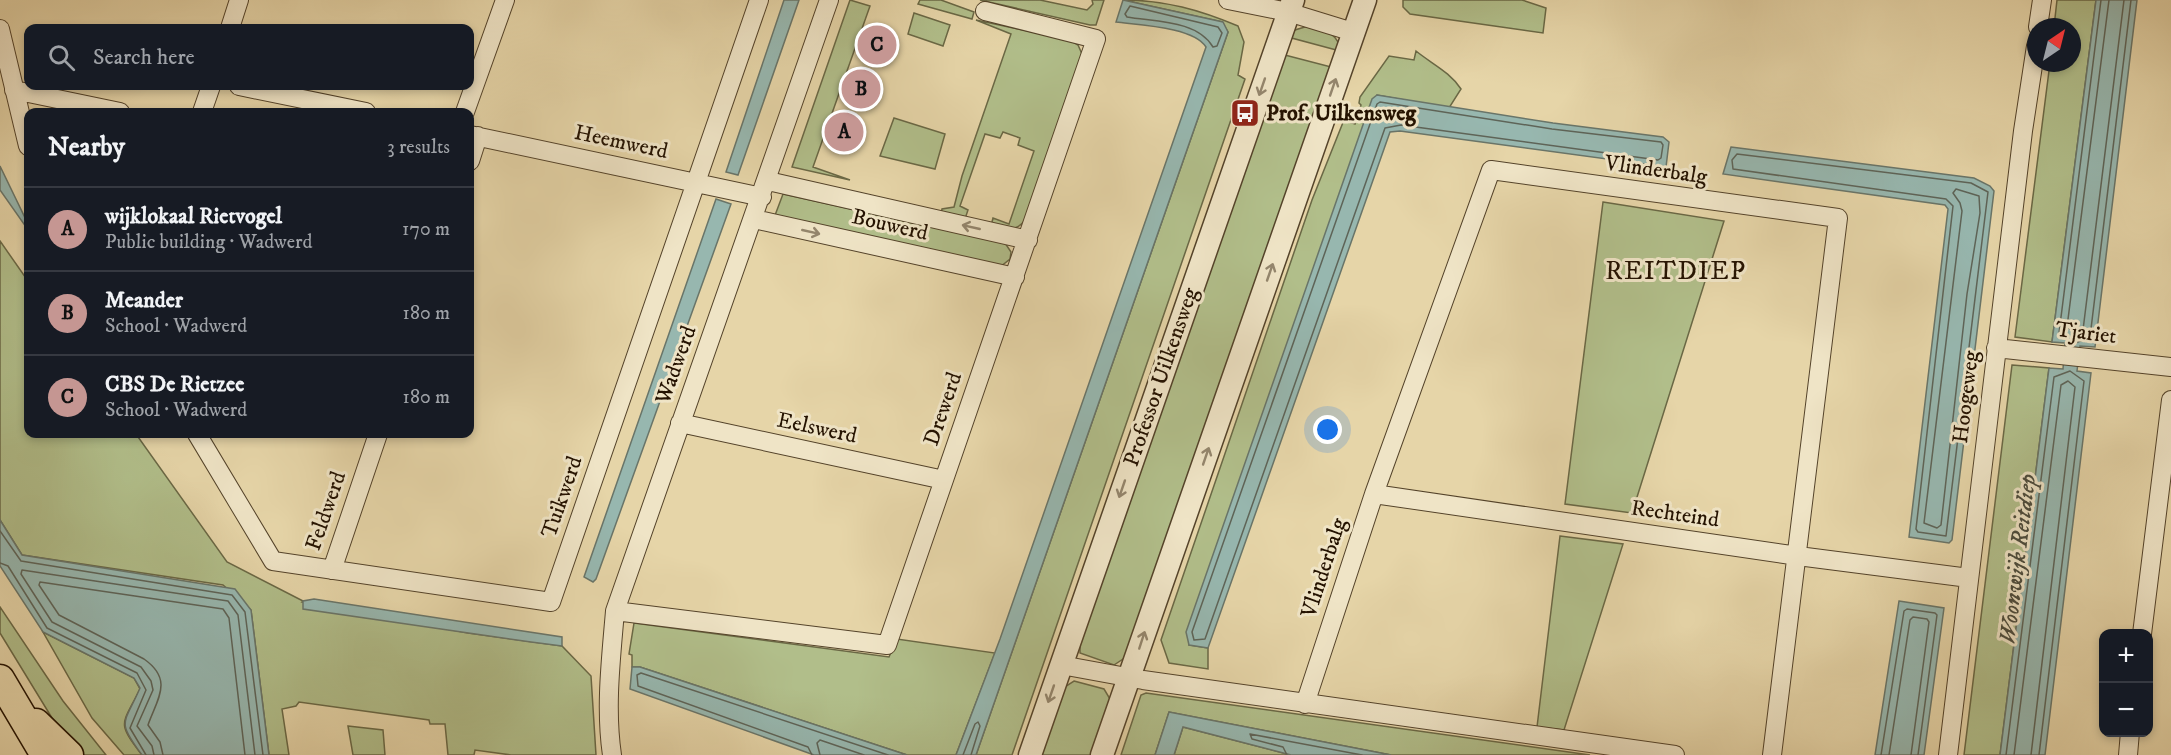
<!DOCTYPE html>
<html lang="en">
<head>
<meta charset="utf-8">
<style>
	:root { --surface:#171b24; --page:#242831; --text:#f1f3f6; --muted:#9ea1a6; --line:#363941; --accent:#c59692 }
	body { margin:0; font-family:"IM FELL DW Pica",serif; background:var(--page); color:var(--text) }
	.controls { position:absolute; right:18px; bottom:18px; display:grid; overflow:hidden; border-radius:12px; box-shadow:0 3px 9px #0003 }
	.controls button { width:54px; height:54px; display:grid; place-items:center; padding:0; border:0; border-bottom:2px solid var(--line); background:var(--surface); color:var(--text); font:30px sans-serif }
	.compass { position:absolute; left:2027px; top:18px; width:54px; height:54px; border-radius:50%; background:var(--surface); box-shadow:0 3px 9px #0003; rotate:35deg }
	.you { position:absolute; left:1328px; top:430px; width:21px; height:21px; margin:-15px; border:4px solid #fff; border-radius:50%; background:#1a73e8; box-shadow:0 0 0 9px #1a73e833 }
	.badge { display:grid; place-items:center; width:39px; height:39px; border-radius:50%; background:var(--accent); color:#111; font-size:20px; font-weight:700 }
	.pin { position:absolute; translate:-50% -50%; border:3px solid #fff; box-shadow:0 2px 6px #0006 }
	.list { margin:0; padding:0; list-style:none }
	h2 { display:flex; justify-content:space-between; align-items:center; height:78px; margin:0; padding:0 24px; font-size:26px }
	h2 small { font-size:20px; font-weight:400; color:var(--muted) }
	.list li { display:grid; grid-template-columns:39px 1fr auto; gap:18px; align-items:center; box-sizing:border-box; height:84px; padding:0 24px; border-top:2px solid var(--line) }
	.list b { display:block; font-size:22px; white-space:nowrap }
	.list p { margin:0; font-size:20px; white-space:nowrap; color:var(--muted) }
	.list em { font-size:20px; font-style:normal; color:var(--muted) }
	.icon { flex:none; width:33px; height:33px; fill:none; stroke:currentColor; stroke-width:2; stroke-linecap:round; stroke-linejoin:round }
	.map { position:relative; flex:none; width:2171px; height:755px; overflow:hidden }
	.search { position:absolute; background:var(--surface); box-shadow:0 3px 9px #0003; left:24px; top:24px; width:450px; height:66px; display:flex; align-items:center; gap:15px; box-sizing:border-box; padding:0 21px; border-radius:12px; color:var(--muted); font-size:22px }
	.panel { position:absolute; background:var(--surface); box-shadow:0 3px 9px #0003; left:24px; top:108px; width:450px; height:330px; border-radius:12px }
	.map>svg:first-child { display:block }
	.green { fill:#b1be8a; stroke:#6a6845; stroke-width:1.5 }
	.water { fill:#97b7af; stroke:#697569; stroke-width:1.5 }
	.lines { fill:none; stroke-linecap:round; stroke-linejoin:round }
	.shore { stroke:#5e6458; stroke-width:1.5 }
	.minor-casing { stroke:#54432a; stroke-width:20 }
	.tertiary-casing { stroke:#54432a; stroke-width:25 }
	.primary-casing { stroke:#241200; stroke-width:31 }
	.minor { stroke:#efe4c6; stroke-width:18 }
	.tertiary { stroke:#efe4c6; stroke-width:22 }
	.primary { stroke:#e6d5a8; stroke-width:28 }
	.oneway { stroke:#94866d }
	.labels { text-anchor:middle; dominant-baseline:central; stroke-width:6; stroke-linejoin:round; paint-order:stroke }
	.poi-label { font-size:22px; font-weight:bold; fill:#241200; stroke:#efe4c6; text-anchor:start }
	.street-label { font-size:22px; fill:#241200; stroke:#efe4c6 }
	.water-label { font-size:24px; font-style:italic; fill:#4c4c3d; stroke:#efe4c6 }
	.quarter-label { font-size:26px; letter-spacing:1.5px; fill:#241200; stroke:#efe4c6 }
</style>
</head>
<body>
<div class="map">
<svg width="2171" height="755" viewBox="0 0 2171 755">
	<rect width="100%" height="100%" fill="#e6d5a8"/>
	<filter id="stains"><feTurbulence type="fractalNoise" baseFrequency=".00333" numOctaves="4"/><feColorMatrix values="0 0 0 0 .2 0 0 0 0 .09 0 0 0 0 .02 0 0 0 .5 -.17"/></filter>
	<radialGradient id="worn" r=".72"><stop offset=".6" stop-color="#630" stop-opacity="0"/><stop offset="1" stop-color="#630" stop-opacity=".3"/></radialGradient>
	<path class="green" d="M850,0L870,6L813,167L850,180L792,167Z
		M920,0H941L974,12L972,19L918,4Z
		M980,0H1040L1087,10L1093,4L1092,0H1104L1096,25H1090Z
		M1123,0C1165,0 1200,10 1238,26L1244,42L1238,75L1245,79L1012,755H976L1228,32L1222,22Z
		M1403,0H1522L1546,8L1543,33L1410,14L1403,7Z
		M2057,0H2096L2052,342L2015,337L2050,63H2072V27H2054Z
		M914,13L950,25L943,46L908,34Z
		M976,20L1070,40L1078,45L1082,54L1025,220C1016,233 1004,228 991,226L993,218L1009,224L1034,151L1018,145L1020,138L1003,132L1000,138L985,134L960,206L968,210L965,219L941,214L942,209L954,207L962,176L1011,34Z
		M1308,26C1324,31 1339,32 1340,51L1288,37L1295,30Z
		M1416,51C1432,64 1450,72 1461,89L1449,108L1377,95L1189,645L1208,648V669L1169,663L1161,640L1312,200L1344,120L1355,124L1361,105L1359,103L1360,97L1389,56L1414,60Z
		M1281,54L1335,68L1129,655L1114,665L1080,653V634Z
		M894,118L945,134L935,169L880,156Z
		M783,194L1005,243L1011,252L1010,259L1000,267L774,218Z
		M1603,202L1724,221L1632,513L1565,504Z
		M0,241L28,281V434H136L227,562L303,601L302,602L468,633L562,646L591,676L596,755H511L475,750L474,755H448L445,724H430L429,720L299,702L296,706L282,709L289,755H269L251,610L223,585L22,555L0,520Z
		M2012,365L2049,368L2000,755H1964Z
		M1560,536L1623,544L1564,730L1537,727Z
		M0,607L63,701L106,755H82L52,718L0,633Z
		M634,623L889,657L897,639L995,653L956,755H907L640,667H632V655L629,654Z
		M43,632L134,678L140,689C122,726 116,721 142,755H124L92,718Z
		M1074,681L1104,689L1113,704L1095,755H1037L1060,690Z
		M1146,693L1590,755H1391L1169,712L1155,755H1121L1141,695Z
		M348,726L383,730L385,755H353Z
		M1183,727L1291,755H1174Z"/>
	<path class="water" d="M784,0H799L738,175L726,172Z
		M1123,0L1223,22L1228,32L976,755H956L1000,639L1206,47C1194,27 1139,25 1116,22Z
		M2096,0H2137L2095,347L2080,346L2077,371L2091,373L2045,755H2000L2049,368L2063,369L2065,343L2052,342Z
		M1377,95L1553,123L1663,137L1669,142L1666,167L1400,131L1390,132L1208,648L1189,645L1186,632L1372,99Z
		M1731,147L1974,178L1990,186L1994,191L1952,540L1949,543L1909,537L1948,209L1945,205L1723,174Z
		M0,166L28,224L26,227L0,190Z
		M716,199L731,204L596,579L593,582L584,577Z
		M0,520L22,555L235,589L251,610L269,755H142C116,720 124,725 140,688L134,678L43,632L0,566Z
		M314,599L562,637V646L531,642L303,609V601Z
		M1899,601L1944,608L1924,755H1875Z
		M632,667H640L907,755H814L630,689Z
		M1169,712L1391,755H1291L1183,727L1174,755H1155Z"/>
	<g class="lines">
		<path class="shore" d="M2101,0L2059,333L2073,344L2090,337L2131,0
			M2109,0L2067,327L2075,333L2083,330L2124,0
			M1130,6L1218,27L1222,33L1217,46L1213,47C1197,20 1155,22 1127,17L1125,14Z
			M1380,102L1552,129L1661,142L1663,145L1661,158L1658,160L1401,125L1385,128L1205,639L1194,640L1192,632L1377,104Z
			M1737,154L1971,183L1988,192L1946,536L1918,532L1916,529L1953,206L1946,199L1733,169L1732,160Z
			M1956,189L1979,196L1980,213L1967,294L1941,525L1937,528L1924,523L1962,211L1960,203L1953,193Z
			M0,531L21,561L232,595L245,612L263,755
			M0,563L8,566L47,628L137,673L146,690L130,728L146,755
			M154,755L152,746L137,726L153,690L151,681L141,667L52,622L21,574L22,570L228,601L238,615L255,755
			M163,755L160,742L148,725C157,699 174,680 144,659L59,615L39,585L40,582L223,609L229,618L245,755
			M812,755L808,747L638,686L637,675L641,673L888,755
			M820,755L817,743L820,740L864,755
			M963,755L975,724L978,722L980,726L971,755
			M1287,755L1283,747L1252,739L1250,734L1362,755
			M1881,755L1904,611L1907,609L1935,613L1937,615L1918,755
			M1889,755L1910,620L1913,617L1927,619L1929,622L1911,755
			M2006,755L2054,377L2070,371L2084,381L2039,755
			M2014,755L2061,385L2068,381L2075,387L2031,755"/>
		<g class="minor-casing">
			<path id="minor" d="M1228,0L1288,12L1353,32
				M2038,27L2042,0
				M230,28L239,0
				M0,29L28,146
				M239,86L366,112
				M14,90L120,112
				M202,112L211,86
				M465,112L505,0
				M470,135L762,197
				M470,161L478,136
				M768,181L1028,240
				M754,219L1015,277
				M1996,348L2171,367
				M680,423L944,480
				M197,434L273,561L551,602L759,0
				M1374,494L1798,556L1969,578
				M332,570L378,434
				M615,611L887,645L1096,39L985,11
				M2142,634L2171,400
				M1061,665L1143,680L1675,755
				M1305,704L1374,494L1491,170L1838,218L1772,755
				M612,755C605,708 611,659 615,611L829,0
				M1948,755L2023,131L2036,46
				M2128,755L2130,732"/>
		</g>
		<g class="tertiary-casing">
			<path id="tertiary" d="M1030,755L1293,0
				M1102,755L1365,0"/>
		</g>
		<g class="primary-casing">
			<path id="primary" d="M0,679L45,755
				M36,723L69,755"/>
		</g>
		<use href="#minor" class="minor"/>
		<use href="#tertiary" class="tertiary"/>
		<use href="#primary" class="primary"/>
	</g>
	<defs><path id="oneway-shaft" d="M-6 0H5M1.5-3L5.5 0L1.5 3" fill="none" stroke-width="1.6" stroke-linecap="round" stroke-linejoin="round" transform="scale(1.5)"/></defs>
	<g class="oneway">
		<use href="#oneway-shaft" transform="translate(1262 87) rotate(109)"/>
		<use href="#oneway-shaft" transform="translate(1333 87) rotate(-71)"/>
		<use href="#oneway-shaft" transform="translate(971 227) rotate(-167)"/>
		<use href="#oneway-shaft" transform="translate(811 232) rotate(13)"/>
		<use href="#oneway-shaft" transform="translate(1270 272) rotate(-71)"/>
		<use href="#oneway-shaft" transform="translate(1206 456) rotate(-71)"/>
		<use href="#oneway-shaft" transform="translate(1122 489) rotate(109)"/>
		<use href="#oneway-shaft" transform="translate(1142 640) rotate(-72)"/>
		<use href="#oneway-shaft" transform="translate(1051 694) rotate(109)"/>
	</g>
	<defs>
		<g id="bus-square" transform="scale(1.5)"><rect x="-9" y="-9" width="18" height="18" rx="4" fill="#8f2418" stroke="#efe4c6"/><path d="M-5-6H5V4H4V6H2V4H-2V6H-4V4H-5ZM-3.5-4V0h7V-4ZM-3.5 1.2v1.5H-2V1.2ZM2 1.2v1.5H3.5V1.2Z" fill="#fff"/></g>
	</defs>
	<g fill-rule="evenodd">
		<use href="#bus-square" x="1245" y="113"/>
	</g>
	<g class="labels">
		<g class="poi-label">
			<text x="1266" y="113">Prof. Uilkensweg</text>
		</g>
		<g class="street-label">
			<text transform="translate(621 142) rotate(12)">Heemwerd</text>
			<text transform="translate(1656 170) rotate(8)">Vlinderbalg</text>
			<text transform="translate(890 225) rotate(13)">Bouwerd</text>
			<text transform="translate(2086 333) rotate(7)">Tjariet</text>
			<text transform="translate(676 365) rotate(-70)">Wadwerd</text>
			<text transform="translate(1161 377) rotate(-71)">Professor Uilkensweg</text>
			<text transform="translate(1966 397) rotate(-83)">Hoogeweg</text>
			<text transform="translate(943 409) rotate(-71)">Drewerd</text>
			<text transform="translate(817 428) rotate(12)">Eelswerd</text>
			<text transform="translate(562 497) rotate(-71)">Tuikwerd</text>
			<text transform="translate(326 511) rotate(-71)">Feldwerd</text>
			<text transform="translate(1675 514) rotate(8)">Rechteind</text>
			<text transform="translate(1324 568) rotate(-72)">Vlinderbalg</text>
		</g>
		<g class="water-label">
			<text transform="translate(2018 559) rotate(-83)">Woonwijk Reitdiep</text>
		</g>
		<g class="quarter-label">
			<text x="1676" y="271">REITDIEP</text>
		</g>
	</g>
	<rect width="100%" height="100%" filter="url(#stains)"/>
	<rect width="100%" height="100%" fill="url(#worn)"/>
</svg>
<div class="controls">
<button>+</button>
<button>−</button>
</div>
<svg class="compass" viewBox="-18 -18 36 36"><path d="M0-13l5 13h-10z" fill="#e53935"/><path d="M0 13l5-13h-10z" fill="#9ea1a6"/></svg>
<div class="you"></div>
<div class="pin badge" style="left:844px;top:132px">A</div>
<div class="pin badge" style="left:861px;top:89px">B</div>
<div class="pin badge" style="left:877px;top:45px">C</div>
<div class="search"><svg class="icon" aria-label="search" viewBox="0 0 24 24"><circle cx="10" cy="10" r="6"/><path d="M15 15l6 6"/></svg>Search here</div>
<section class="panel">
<h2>Nearby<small>3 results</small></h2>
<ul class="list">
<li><span class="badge">A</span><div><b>wijklokaal Rietvogel</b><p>Public building · Wadwerd</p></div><em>170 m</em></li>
<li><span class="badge">B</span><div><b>Meander</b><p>School · Wadwerd</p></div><em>180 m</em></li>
<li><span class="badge">C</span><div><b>CBS De Rietzee</b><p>School · Wadwerd</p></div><em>180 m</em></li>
</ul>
</section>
</div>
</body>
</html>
